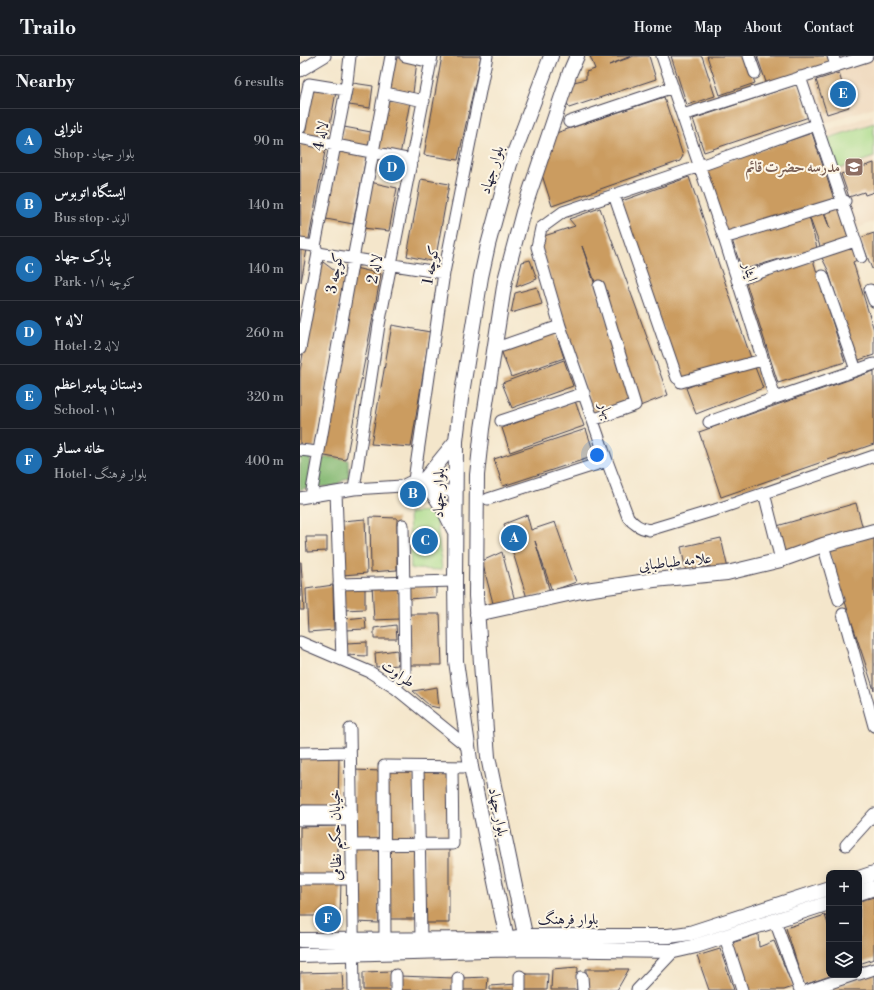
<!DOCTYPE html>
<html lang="en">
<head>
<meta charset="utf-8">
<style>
	:root { --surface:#171b24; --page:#242831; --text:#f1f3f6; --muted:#9ea1a6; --line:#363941; --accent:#1f6fb2 }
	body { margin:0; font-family:"Libre Bodoni",Amiri,serif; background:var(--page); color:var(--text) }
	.controls { position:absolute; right:12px; bottom:12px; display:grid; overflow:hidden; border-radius:8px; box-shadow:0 2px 10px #0003 }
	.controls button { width:36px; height:36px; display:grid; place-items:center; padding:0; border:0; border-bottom:1px solid var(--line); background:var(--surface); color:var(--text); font:20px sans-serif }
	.you { position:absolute; left:297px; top:399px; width:14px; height:14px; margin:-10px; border:3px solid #fff; border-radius:50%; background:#1a73e8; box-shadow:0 0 0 6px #1a73e833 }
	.badge { display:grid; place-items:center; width:26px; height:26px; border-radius:50%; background:var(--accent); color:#fff; font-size:13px; font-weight:700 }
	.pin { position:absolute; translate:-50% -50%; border:2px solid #fff; box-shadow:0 1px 4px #0006 }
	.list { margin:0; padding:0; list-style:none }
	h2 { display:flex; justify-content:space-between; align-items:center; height:52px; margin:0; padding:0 16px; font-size:17px }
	h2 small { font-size:13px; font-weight:400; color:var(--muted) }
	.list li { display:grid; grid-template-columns:26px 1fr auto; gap:12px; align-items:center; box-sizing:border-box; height:64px; padding:0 16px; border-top:1px solid var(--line) }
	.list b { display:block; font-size:15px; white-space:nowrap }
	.list p { margin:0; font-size:13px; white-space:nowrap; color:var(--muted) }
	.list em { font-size:13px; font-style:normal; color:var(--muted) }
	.icon { flex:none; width:22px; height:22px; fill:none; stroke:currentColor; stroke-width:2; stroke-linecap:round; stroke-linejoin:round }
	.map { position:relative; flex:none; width:574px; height:934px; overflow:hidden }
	header { display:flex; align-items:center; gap:24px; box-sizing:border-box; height:56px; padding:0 20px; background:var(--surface); border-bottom:1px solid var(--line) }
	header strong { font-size:19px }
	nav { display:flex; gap:22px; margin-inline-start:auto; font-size:14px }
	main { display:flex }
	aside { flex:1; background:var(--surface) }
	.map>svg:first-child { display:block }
	.built { fill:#eed7bb }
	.green { fill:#a8da89; stroke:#657e62 }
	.forest { fill:#86ba75; stroke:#546e58 }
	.building { fill:#cb9c60 }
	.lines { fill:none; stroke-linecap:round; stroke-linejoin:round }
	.minor-casing { stroke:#423f51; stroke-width:13 }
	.major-casing { stroke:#423f51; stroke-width:16 }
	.minor { stroke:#fff; stroke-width:11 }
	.major { stroke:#fff; stroke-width:14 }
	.labels { text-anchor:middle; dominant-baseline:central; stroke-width:4; stroke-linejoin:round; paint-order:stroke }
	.street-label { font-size:15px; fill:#22223b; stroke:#fcf5e5 }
	.education-label { font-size:15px; font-weight:bold; fill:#785e54; stroke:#fcf5e5; text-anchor:end }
</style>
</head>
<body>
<header>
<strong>Trailo</strong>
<nav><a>Home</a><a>Map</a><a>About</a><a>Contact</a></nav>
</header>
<main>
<aside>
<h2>Nearby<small>6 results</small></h2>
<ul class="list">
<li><span class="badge">A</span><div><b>نانوایی</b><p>Shop · بلوار جهاد</p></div><em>90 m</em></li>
<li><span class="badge">B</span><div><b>ایستگاه اتوبوس</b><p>Bus stop · الوند</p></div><em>140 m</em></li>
<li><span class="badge">C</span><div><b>پارک جهاد</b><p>Park · کوچه ۱/۱</p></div><em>140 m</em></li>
<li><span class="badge">D</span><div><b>لاله ۲</b><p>Hotel · لاله 2</p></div><em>260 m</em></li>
<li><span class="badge">E</span><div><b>دبستان پیامبر اعظم</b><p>School · ۱۱</p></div><em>320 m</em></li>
<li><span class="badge">F</span><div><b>خانه مسافر</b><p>Hotel · بلوار فرهنگ</p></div><em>400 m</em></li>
</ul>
</aside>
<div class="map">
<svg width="574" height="934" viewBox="0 0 574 934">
	<rect width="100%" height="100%" fill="#fcf5e5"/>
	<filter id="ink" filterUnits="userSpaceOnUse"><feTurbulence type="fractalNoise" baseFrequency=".025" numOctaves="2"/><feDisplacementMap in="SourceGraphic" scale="8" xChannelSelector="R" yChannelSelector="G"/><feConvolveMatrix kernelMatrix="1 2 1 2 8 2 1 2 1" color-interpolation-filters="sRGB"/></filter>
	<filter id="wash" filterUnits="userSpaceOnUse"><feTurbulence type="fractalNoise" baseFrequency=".012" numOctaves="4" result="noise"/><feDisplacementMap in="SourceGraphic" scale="16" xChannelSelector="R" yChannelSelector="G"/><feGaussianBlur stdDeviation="0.9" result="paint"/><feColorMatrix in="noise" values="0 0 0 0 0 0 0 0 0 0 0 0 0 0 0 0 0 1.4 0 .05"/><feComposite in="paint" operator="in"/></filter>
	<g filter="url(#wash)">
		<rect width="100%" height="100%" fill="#f4e6cb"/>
		<path class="built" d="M574,3V51L526,67L521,65L508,24Z
			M572,59L574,65V166L554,173L522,76Z"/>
		<path class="green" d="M574,67V101L536,114L526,83Z
			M136,456L142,514L111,513L109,457Z"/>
		<path class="forest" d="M0,397L11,398L8,431L0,434Z
			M28,401L48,404L49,421L34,430L19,431L20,404Z"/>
		<g id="blocks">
			<path class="building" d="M142,0H181L158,104L124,99Z
				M290,0H331L309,9L334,0H349L356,23L269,52L265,41L274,26L286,23V16L295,13Z
				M371,0H402L415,40L387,49Z
				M407,0H445L455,27L420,39Z
				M457,0H530L532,7L467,29Z
				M93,1L117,5L113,37L89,32Z
				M539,17L549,51L527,58L516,24Z
				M53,27L73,30L70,52L49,49Z
				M498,28L509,61L404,96L393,63Z
				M9,31L36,36L1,226L0,83Z
				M84,41L110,46L100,99L76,94Z
				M364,41L383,100L380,105L252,150L242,119L253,78Z
				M44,71L71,76L53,168L26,163Z
				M512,77L534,143L427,179L405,113Z
				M574,107V136L565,139L564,136L549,141L541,118Z
				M389,121L451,302L381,326L319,146Z
				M121,123L149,128L135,206L107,200Z
				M70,126L97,132L89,175L63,172Z
				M538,150L549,184L521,193L509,160L523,155L530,173L524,155Z
				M300,152L368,339L340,350L282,190L335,349L295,363L238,182L275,170L269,163Z
				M509,160L517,192L442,214L432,184Z
				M574,177V213H572L560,182Z
				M554,189L559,203L553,206L574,274V299L556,305L528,214L521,200Z
				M19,203L44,222L14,391H0V315Z
				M230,204L237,223L216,231L222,206Z
				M513,204L545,306L478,327L446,226Z
				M55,212L81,218L46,404L20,399Z
				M237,231L242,248L211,257L215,237Z
				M92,269L130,276L111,391L71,388Z
				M255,275L264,302L211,321L201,294Z
				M264,304L273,330L212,352L202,327Z
				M453,306L463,332L396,358L386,332Z
				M574,315V388L421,441L399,376Z
				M275,345L284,370L210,396L202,372Z
				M286,373L295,400L203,430L194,403Z
				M556,447L563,473L485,496L477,470Z
				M227,459L231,474L255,466L276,526L252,535L235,485L250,536L227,542L204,468Z
				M70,461L97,462V514L71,516Z
				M65,463L67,517L43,519L42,465Z
				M573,479L574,484V634L528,494Z
				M6,481H27V495L7,496Z
				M421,482L428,513L411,517L410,510L386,515L381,491Z
				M202,496L215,545L194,551L182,505Z
				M0,506H1L4,554H0Z
				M136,528V541L108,543V530Z
				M33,529L34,574L8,576L6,533Z
				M72,529H98L99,563L74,564Z
				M65,530V553L44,554L43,531Z
				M109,558H140L142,609H109Z
				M65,561L66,573L45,574V563Z
				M96,569L97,583H74V572Z
				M67,586V600L46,599V587Z
				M97,594L98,609L76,611L75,597Z
				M137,631L139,652L130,650L113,635Z
				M0,701H39L38,750L0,749Z
				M86,713H114L115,863H88Z
				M54,714L81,715L79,867L55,866Z
				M123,715H149V867H123Z
				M38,770V821H0V771Z
				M0,825H41L40,860H0Z
				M574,841V903L559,908V845Z
				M525,859L529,871V919H533L504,929L486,872Z
				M458,878L459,891L474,885L493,931L484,934H448L432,887Z
				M420,893L434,934H409L397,900Z
				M278,911L277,934H251L252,913Z
				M286,913H329L317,934H286Z
				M91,915V934H63V916Z
				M42,916L43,934H0V917Z
				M222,918H248L247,934H223Z
				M574,918V934H526Z
				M99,920L154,922L153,934H99Z
				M188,921L187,934H161L160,922Z
				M217,928V934H190V930Z"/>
		</g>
	</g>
	<g filter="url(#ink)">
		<use href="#blocks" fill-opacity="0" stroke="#423f51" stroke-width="1"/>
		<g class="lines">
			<g class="minor-casing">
				<path id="minor" d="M105,0L131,6
					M362,0L424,182L475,342L574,308
					M449,0L455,17
					M533,0L536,10
					M0,15L25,0
					M500,21L561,201
					M85,37L124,45
					M383,59L567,0
					M269,66L373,31
					M515,69L400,110L263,156L241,172L237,191L260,270L307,405L328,461C334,469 340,472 349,474L415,454L574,400
					M0,72L9,28L46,34
					M0,82L112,104
					M314,139L377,322
					M424,182L545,145
					M0,188L15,190
					M18,197L144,217
					M523,220L556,314
					M437,224L555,185
					M570,234L574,245
					M202,290L260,270
					M0,293L18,197L15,190L46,34L50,0
					M381,326L462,304
					M292,360L295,363L335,349L299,230
					M201,365L284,337
					M409,366L475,342
					M0,394L18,396
					M114,424L144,217L187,0
					M102,430L113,434L156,435
					M54,433L79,269L132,0
					M36,436L42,603
					M464,437L481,504
					M11,440L53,203L91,0
					M0,442L54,433L102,430L114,424L156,419
					M188,443L307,405
					M523,489L539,544
					M39,528L155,525
					M543,558L574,670
					M0,586L70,616L95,632L169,692
					M95,632L105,616L103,469
					M50,673L54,934
					M0,697L50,696
					M118,711L121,883
					M0,755H51
					M0,764H51
					M51,789L153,788L152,712
					M546,789L574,758
					M0,823H52
					M475,865L500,934
					M425,881L442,934
					M85,883L84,710L171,711
					M559,918L574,913
					M96,919V934
					M220,920V934
					M282,921L283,934
					M158,934V922
					M337,934L374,895
					M509,934L554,919"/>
			</g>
			<g class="major-casing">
				<path id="major" d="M125,423L156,385
					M131,434L143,452L154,474
					M177,558L286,534L354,524L427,517L481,504L523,489L574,475
					M559,822L574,817
					M559,837L574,832
					M0,884L207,883L224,880H369L390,877L529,832
					M228,893L188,701L176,540L177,419L182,373L205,224L223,156L270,16L277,0
					M207,894V883L171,711L156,605L155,525L156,385L161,343L181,221L188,189L210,108L251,0
					M0,899L228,893L374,895L396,890L529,847"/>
			</g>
			<use href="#minor" class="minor"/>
			<use href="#major" class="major"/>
		</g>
	</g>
	<defs>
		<g id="school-square" transform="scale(1)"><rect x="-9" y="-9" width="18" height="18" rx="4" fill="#8d6e63" stroke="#fcf5e5"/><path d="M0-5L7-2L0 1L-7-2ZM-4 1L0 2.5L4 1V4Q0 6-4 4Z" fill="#fff"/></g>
	</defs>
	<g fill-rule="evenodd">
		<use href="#school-square" x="554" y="111"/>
	</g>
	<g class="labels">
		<g class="street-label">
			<text transform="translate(21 80) rotate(-79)">لاله 4</text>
			<text transform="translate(192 114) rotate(-73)">بلوار جهاد</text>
			<text transform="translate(131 209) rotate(-80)">کوچه 1</text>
			<text transform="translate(75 213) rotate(-79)">لاله 2</text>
			<text transform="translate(450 216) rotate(73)">ایثار</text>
			<text transform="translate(35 217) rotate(-80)">کوچه 3</text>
			<text transform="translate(306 355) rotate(71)">بهار</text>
			<text transform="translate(139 437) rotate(-89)">بلوار جهاد</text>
			<text transform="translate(375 506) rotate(-6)">علامه طباطبایی</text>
			<text transform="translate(98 618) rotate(35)">طراوت</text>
			<text transform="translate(198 756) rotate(79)">بلوار جهاد</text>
			<text transform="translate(36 779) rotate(-91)">خیابان حکیم نظامی</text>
			<text x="268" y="863">بلوار فرهنگ</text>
		</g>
		<g class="education-label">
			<text x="540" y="111">مدرسه حضرت قائم</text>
		</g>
	</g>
</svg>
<div class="controls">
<button>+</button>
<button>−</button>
<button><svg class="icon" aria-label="layers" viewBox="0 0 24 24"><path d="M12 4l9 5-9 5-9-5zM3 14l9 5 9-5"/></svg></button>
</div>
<div class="you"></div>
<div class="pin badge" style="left:214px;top:482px">A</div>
<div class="pin badge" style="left:113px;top:438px">B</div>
<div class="pin badge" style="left:125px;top:485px">C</div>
<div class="pin badge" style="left:92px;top:112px">D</div>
<div class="pin badge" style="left:543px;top:38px">E</div>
<div class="pin badge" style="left:28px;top:863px">F</div>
</div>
</main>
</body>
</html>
